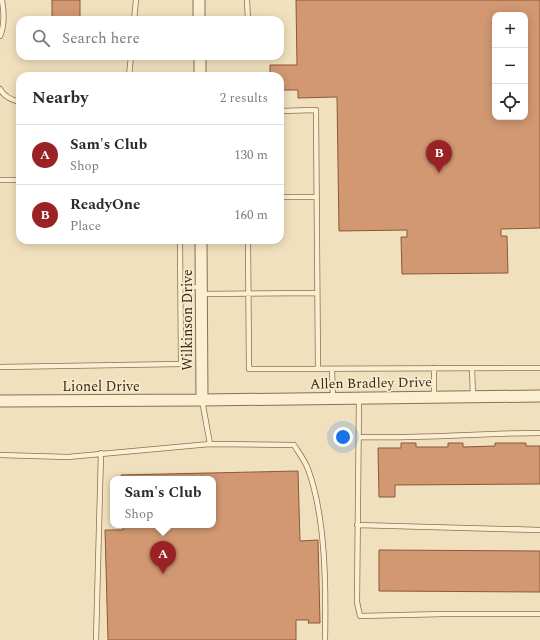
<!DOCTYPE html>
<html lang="en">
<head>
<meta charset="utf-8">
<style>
	:root { --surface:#fff; --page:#f7f7f7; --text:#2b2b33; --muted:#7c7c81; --line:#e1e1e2; --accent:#9b2224 }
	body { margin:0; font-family:Spectral,serif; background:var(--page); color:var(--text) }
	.controls { position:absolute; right:12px; top:12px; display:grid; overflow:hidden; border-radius:8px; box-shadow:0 2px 10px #0003 }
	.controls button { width:36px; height:36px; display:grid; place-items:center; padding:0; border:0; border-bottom:1px solid var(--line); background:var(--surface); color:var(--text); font:20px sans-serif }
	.you { position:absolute; left:343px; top:437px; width:14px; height:14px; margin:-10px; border:3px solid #fff; border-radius:50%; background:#1a73e8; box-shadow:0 0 0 6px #1a73e833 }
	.badge { display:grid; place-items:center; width:26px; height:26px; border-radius:50%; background:var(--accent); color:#fff; font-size:13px; font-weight:700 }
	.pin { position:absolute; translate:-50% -33px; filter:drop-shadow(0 1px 2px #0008) }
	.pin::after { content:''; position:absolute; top:21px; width:14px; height:12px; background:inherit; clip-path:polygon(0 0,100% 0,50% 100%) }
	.popup { position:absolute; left:110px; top:476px; width:106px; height:52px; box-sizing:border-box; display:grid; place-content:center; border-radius:8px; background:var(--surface); filter:drop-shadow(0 1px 3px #0005); font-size:13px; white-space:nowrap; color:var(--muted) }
	.popup b { font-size:15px; color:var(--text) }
	.popup::after { content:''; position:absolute; left:50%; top:100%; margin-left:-8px; border:8px solid transparent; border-top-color:var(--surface) }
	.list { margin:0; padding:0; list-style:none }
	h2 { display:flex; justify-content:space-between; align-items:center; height:52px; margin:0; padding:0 16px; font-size:17px }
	h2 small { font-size:13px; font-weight:400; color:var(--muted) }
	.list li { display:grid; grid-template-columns:26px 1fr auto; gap:12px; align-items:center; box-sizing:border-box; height:60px; padding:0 16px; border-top:1px solid var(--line) }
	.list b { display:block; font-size:15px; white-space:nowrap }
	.list p { margin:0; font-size:13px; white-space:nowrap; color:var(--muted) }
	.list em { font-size:13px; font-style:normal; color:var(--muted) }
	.icon { flex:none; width:22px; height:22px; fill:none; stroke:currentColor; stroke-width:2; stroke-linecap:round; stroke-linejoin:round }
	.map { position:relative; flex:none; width:540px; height:640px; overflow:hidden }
	.search { position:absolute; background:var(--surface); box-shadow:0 2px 10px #0003; left:16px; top:16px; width:268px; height:44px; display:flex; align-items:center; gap:10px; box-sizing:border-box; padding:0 14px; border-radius:12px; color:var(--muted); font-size:15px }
	.panel { position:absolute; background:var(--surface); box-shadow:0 2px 10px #0003; left:16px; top:72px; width:268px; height:172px; border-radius:12px }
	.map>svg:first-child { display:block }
	.building { fill:#d19871; stroke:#89593a; fill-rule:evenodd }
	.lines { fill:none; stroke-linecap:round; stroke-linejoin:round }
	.service-casing { stroke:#897055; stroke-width:6 }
	.tertiary-casing { stroke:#897055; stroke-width:13 }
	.service { stroke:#fbeed1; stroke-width:4.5 }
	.tertiary { stroke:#fbeed1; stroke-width:11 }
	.labels { text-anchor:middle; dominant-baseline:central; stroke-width:3.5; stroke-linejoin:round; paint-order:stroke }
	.street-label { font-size:14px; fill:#37281b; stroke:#f7ebcd }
</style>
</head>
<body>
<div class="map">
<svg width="540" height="640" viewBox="0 0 540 640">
	<rect width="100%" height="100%" fill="#f0e0bd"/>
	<path class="building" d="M52,0H80V20H52Z
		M296,0H540V228L501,229V236H507L508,273L402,274L401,237H407V230L339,231L337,97L298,98V90H280V76H270V65H297ZM495,15H525V117H495Z
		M401,443H416V447H448V443H463V447L495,446V443H526V446H540V484L395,485V497H379L378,448H401Z
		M298,471L300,541L318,540L320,623H308L309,620H296V640H108L105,530H123V525H213V479H122L121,475Z
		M379,550L540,551V592L379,591Z"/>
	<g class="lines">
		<g class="service-casing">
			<path id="service" d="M247,0L248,20
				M134,20L136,0
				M0,36C5,25 4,12 2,0
				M129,76L131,56
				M0,89C4,97 12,100 20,102
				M280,111L316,110L318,369
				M0,180H20
				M280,197H316
				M248,240L249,369L540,368
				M180,287H202
				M202,294L317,293
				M0,367L181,364L180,240
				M434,368V397
				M472,368L473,397
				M332,369L333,399
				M359,398L357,602L360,616L444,614H540
				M202,400L210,444L294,445C299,453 305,461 308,469C326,518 326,588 325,640
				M359,437C419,439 479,433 540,433
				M0,455L68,457L210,444
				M357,525L540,530
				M96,640L101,453"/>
		</g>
		<g class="tertiary-casing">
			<path id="tertiary" d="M199,0V20
				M200,56V76
				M201,240L202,400
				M0,401L202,400L540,396"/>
		</g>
		<use href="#service" class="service"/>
		<use href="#tertiary" class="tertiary"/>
	</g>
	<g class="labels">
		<g class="street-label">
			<text transform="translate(187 320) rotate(-90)">Wilkinson Drive</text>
			<text transform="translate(371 383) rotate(-1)">Allen Bradley Drive</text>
			<text x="101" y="386">Lionel Drive</text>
		</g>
	</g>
</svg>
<div class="controls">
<button>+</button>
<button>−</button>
<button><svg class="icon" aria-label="locate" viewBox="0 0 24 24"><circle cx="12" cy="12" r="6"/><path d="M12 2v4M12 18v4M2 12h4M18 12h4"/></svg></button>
</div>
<div class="you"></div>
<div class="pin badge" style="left:163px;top:574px">A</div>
<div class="popup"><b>Sam's Club</b>Shop</div>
<div class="pin badge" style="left:439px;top:173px">B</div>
<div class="search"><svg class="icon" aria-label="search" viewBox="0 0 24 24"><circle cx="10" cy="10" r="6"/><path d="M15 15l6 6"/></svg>Search here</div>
<section class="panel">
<h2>Nearby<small>2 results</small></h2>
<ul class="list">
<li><span class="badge">A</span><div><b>Sam's Club</b><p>Shop</p></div><em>130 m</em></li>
<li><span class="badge">B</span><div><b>ReadyOne</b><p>Place</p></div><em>160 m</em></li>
</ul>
</section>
</div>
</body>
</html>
